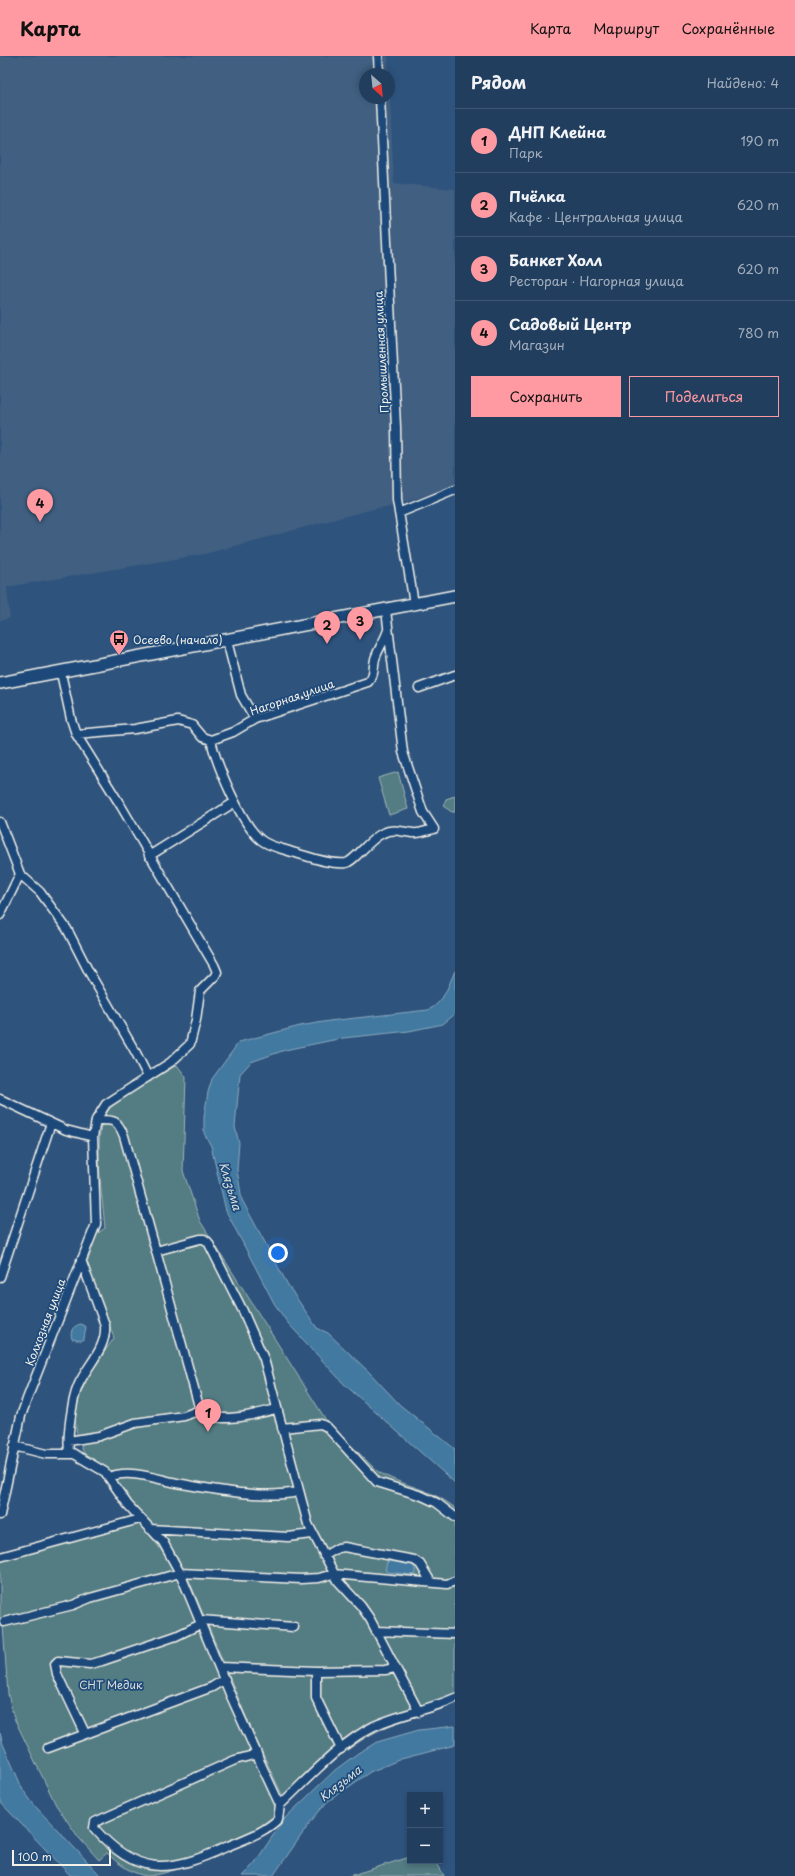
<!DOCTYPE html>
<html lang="ru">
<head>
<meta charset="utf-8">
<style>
	:root { --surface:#223e5e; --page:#2a4564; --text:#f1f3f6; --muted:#a2aebc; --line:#3f5773; --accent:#ff9aa2 }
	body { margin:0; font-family:"Playpen Sans",sans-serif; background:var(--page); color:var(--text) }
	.controls { position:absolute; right:12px; bottom:12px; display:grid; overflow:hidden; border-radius:0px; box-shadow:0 2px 6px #0003 }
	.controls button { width:36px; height:36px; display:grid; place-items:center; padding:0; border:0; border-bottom:1px solid var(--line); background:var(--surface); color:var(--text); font:20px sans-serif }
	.compass { position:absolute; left:359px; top:12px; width:36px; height:36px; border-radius:50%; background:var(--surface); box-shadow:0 2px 6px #0003; rotate:153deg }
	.scale { position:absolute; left:12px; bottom:10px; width:99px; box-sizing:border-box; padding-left:4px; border:2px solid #f4f1e8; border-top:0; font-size:11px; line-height:14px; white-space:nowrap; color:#f4f1e8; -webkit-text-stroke:3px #1f4a7a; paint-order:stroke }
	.you { position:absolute; left:278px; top:1197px; width:14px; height:14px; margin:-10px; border:3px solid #fff; border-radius:50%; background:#1a73e8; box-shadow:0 0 0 6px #1a73e833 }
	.badge { display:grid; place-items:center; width:26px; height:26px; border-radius:50%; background:var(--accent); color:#111; font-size:13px; font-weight:700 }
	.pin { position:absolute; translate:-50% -33px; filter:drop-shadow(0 1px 2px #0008) }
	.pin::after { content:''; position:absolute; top:21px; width:14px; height:12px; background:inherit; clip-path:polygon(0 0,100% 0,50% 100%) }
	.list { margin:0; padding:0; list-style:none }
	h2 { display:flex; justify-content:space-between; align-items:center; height:52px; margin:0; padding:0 16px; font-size:17px }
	h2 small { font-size:13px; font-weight:400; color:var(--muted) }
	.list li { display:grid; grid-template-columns:26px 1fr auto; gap:12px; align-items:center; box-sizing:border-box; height:64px; padding:0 16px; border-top:1px solid var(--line) }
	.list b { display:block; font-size:15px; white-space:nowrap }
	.list p { margin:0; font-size:13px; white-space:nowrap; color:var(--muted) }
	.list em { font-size:13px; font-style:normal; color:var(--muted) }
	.actions { display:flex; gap:8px; padding:12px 16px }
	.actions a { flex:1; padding:9px 0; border:1px solid var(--accent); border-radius:0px; text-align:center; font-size:14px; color:var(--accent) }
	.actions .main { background:var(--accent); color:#111 }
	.map { position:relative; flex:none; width:455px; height:1820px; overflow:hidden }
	header { display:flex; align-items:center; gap:24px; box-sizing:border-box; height:56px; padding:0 20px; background:var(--accent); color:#111 }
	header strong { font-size:19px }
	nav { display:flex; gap:22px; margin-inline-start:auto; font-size:14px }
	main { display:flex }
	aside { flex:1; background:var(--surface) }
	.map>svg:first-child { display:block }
	.built { fill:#405e81; fill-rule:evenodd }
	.green { fill:#527b83; stroke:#a3b6b6 }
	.water { fill:#4379a0; stroke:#8aa9bd }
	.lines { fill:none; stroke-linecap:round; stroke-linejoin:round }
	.minor-casing { stroke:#f4f1e8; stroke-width:11 }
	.secondary-casing { stroke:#f4f1e8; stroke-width:14 }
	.minor { stroke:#1f4a7a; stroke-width:8 }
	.secondary { stroke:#1f4a7a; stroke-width:11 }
	.labels { text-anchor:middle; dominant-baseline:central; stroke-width:3.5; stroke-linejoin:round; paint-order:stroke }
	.street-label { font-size:11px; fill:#f4f1e8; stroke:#1f4a7a }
	.poi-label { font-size:11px; fill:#f4f1e8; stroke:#1f4a7a; text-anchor:start }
	.park-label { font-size:11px; fill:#dcdfd9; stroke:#1f4a7a }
	.water-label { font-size:12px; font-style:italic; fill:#d9dfdd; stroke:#1f4a7a }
</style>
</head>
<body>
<header>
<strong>Карта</strong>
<nav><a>Карта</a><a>Маршрут</a><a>Сохранённые</a></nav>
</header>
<main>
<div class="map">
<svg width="455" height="1820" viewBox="0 0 455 1820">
	<rect width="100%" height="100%" fill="#2e537d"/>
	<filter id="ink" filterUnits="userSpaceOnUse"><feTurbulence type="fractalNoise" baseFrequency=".025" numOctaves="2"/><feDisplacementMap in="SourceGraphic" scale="8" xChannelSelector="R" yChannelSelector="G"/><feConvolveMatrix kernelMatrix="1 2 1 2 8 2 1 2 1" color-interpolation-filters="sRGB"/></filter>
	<g filter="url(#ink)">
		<path class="built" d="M0,0H388L394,127L455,133V430L393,450L377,452L205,498L7,531L10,562L0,565ZM365,18H389V42H365Z"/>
		<path class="green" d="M398,716L408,753L389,759L378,722Z
			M455,740V756H452L443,750L446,743Z
			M177,1009L186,1021L183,1115L200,1165L326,1364L377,1415C403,1431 429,1431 455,1452V1648C434,1657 412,1661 391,1669C350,1685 318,1719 287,1749L252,1675L186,1517L171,1492L156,1472L86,1401C60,1353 87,1322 114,1282L87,1208L94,1184L97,1178L105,1172C103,1147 92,1078 106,1057C114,1044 162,1018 177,1009Z
			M138,1466C154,1483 167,1500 178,1522C212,1602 242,1683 282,1761C275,1767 267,1775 258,1780C239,1791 167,1820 147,1820C132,1818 118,1808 107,1797L99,1804L79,1782L56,1749L14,1662L8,1638L3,1570L0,1571V1504Z
			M410,1801V1805H436L444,1820H349Z"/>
		<path class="water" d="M455,915V958L443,968L409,975L343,982L304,990L285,994L251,1006L240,1018L235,1071L239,1087L237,1114L242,1144L289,1231L317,1272L328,1277L369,1316L400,1349L455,1393V1427L344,1328L287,1266L274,1247L226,1155L211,1090L204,1077V1061L208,1036L212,1023L239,986L300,970L329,965L428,954C444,947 448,930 455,915Z
			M81,1268L86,1271L84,1283L81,1285L72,1283C69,1275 74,1269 81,1268Z
			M390,1505L412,1509L415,1512V1518L412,1519L388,1516L385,1514L387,1506Z
			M455,1670V1689L401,1703L370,1716L327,1746L312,1764L273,1820H242L254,1808L284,1763L335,1714L358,1697L377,1686L419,1674Z
			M0,1677L3,1688L23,1734L35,1750L101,1820H71L2,1748L0,1743Z"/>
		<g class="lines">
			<g class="minor-casing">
				<path id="minor" d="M378,0L379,18
					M380,42L396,371L397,444L414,548
					M399,457L455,434
					M227,585L241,639L255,663
					M419,632L455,619
					M76,678L135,673L178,665L192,669L202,681L211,684L233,676L255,663L368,626C375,619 373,612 375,603C378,593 385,584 388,574
					M211,684C216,707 242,770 261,784C270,791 281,792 292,796C307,800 330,809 346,807C355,805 369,783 383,777C393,772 402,776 413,777C420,778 427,774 434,773L423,756L403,696L386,554
					M0,766L20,818L0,859
					M149,800L235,746
					M20,818L40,836L67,873L89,916L136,997L148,1021
					M0,1043L66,1074L93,1081
					M96,1064C114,1064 117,1063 124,1080L200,1354C214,1370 257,1358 276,1353
					M156,1195L200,1183H204L208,1186L243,1255L264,1303L308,1468L338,1525L361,1550L370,1563L419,1656
					M81,1204L105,1269C107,1293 87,1309 78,1330C72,1344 67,1380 69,1395L105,1416L128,1449L163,1486L180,1517L230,1638L257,1698L259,1704L280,1749L278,1763C264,1777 244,1783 226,1791C168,1818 136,1820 94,1772L95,1766L235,1704L257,1698
					M0,1221L51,1067
					M282,1372L321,1368L327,1371L377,1426L422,1440L437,1447L455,1461
					M69,1385L99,1380L135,1367L184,1360L200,1354
					M14,1390L46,1398H72
					M109,1421C131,1412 159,1424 182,1428C217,1434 263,1443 298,1436
					M0,1459L21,1360L27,1343L96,1168L93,1081L96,1064L106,1048L171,1006L190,988L196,964L200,935L215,920L217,916L214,909L121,750L76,678L71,663L61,617
					M150,1473L288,1481L312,1478
					M324,1500L338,1492L344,1491L414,1504L420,1508L431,1526
					M0,1501L140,1463
					M200,1564L294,1571
					M4,1566L73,1549L90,1542L180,1517L301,1523L319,1522L333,1518L447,1528L455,1525
					M376,1575L455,1578
					M220,1611L316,1615L385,1614L395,1612
					M316,1615V1642L341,1693
					M85,1677L57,1618L55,1608L58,1605L90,1608L102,1605L176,1580L201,1568
					M48,1692L212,1631L225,1623
					M280,1749C309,1722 338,1688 374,1670C400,1658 429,1654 455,1642"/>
			</g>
			<g class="secondary-casing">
				<path id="secondary" d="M0,627L455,540"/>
			</g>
			<use href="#minor" class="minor"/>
			<use href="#secondary" class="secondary"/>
		</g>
	</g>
	<defs>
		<g id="bus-pin" transform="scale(1)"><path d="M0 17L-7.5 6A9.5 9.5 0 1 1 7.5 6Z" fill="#ff9aa2" stroke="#1f4a7a"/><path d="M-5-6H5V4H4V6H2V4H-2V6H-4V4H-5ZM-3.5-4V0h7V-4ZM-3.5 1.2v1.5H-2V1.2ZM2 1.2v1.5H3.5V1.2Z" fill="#111"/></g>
	</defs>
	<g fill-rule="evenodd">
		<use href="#bus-pin" x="119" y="583"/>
	</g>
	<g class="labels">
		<g class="street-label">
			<text transform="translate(381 296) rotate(-93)">Промышленная улица</text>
			<text transform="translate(292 641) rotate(-19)">Нагорная улица</text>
			<text transform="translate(45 1266) rotate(-69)">Колхозная улица</text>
		</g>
		<g class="poi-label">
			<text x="133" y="583">Осеево (начало)</text>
		</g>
		<g class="park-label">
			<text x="111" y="1628">СНТ Медик</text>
		</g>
		<g class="water-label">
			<text transform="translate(231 1130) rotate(73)">Клязьма</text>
			<text transform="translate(340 1727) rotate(-38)">Клязьма</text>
		</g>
	</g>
</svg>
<div class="controls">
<button>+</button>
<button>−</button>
</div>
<svg class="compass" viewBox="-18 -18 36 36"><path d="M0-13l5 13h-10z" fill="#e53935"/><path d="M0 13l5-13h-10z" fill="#a2aebc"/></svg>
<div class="scale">100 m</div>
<div class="you"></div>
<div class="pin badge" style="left:208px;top:1376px">1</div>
<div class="pin badge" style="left:327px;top:588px">2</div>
<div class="pin badge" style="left:360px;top:584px">3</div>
<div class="pin badge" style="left:40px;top:466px">4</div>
</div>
<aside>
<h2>Рядом<small>Найдено: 4</small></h2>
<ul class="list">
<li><span class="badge">1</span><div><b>ДНП Клейна</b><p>Парк</p></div><em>190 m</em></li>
<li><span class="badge">2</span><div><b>Пчёлка</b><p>Кафе · Центральная улица</p></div><em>620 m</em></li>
<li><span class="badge">3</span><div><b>Банкет Холл</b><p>Ресторан · Нагорная улица</p></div><em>620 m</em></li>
<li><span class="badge">4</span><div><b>Садовый Центр</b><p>Магазин</p></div><em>780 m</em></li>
</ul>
<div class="actions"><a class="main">Сохранить</a><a>Поделиться</a></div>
</aside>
</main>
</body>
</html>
